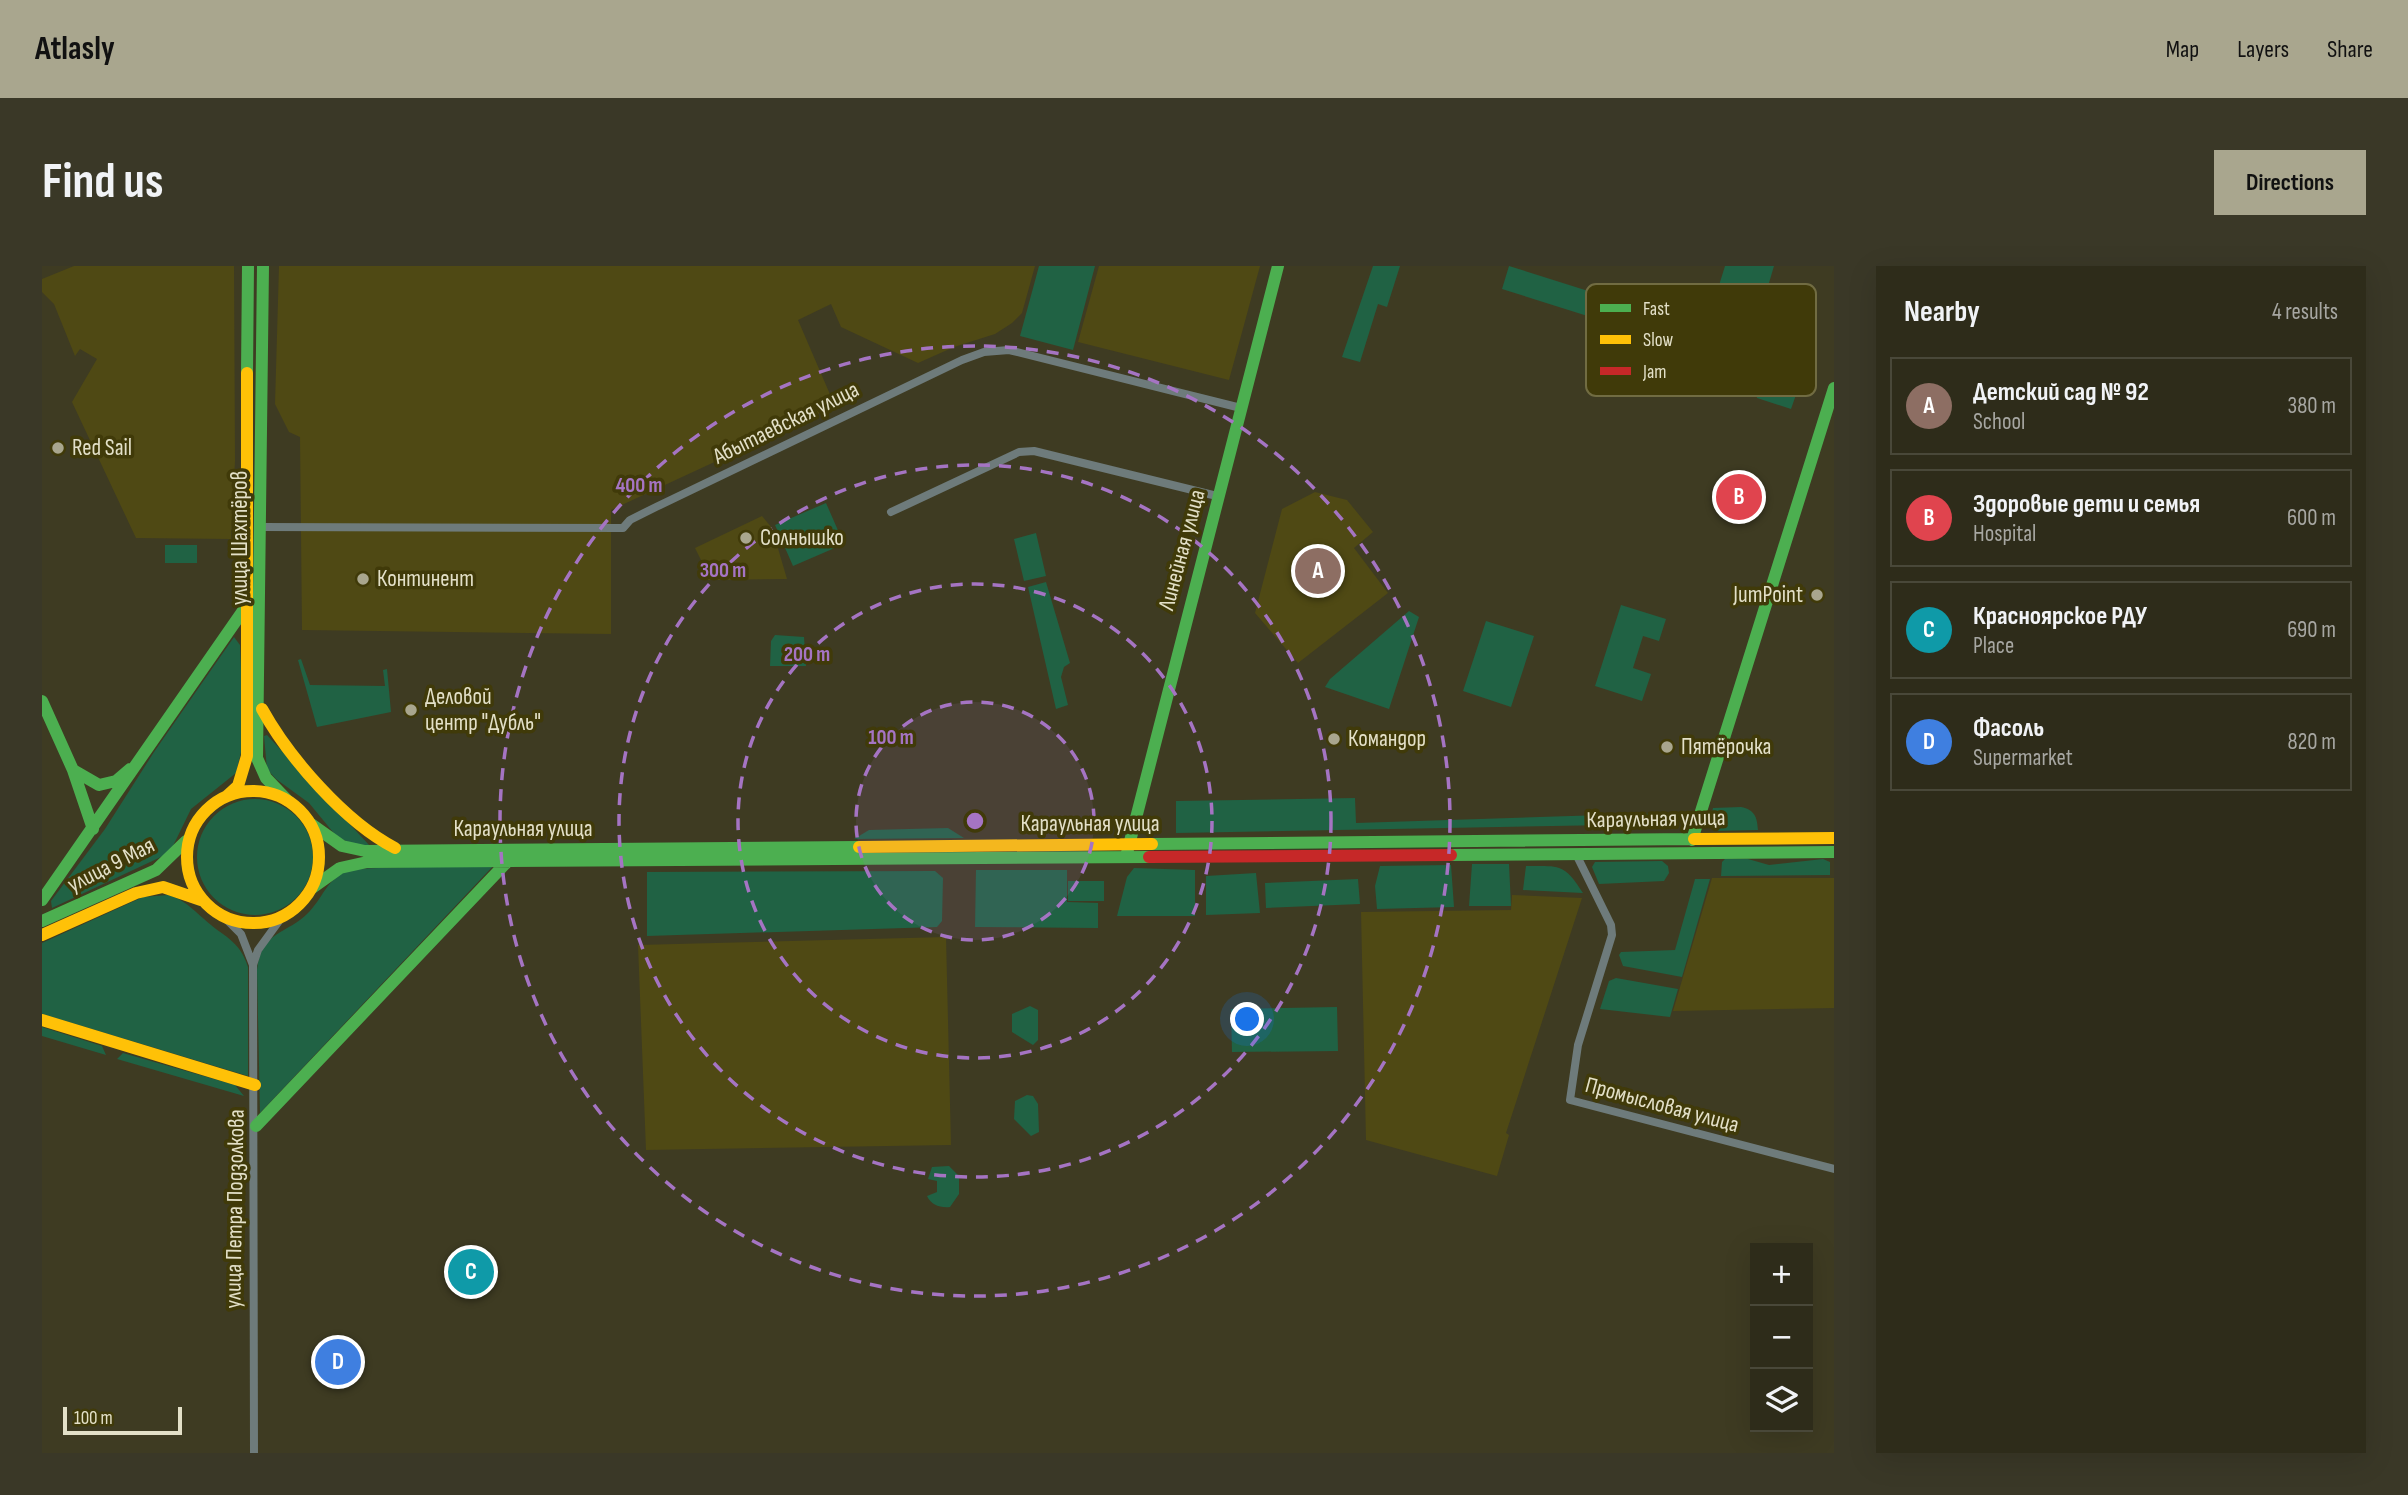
<!DOCTYPE html>
<html lang="en">
<head>
<meta charset="utf-8">
<style>
	:root { --surface:#2e2c1a; --page:#3a3827; --text:#f1f3f6; --muted:#a7a7a2; --line:#494839; --accent:#a9a68e }
	body { margin:0; font-family:"Sofia Sans Condensed",sans-serif; background:var(--page); color:var(--text) }
	.controls { position:absolute; right:21px; bottom:21px; display:grid; overflow:hidden; border-radius:0px; box-shadow:0 7px 28px #0002 }
	.controls button { width:63px; height:63px; display:grid; place-items:center; padding:0; border:0; border-bottom:2px solid var(--line); background:var(--surface); color:var(--text); font:35px sans-serif }
	.scale { position:absolute; left:21px; bottom:18px; width:119px; box-sizing:border-box; padding-left:7px; border:4px solid #e3e0c8; border-top:0; font-size:19px; line-height:24px; white-space:nowrap; color:#e3e0c8; -webkit-text-stroke:5px #403a09; paint-order:stroke }
	.you { position:absolute; left:1206px; top:754px; width:24px; height:24px; margin:-18px; border:5px solid #fff; border-radius:50%; background:#1a73e8; box-shadow:0 0 0 10px #1a73e833 }
	.badge { display:grid; place-items:center; width:46px; height:46px; border-radius:50%; background:var(--accent); color:#fff; font-size:23px; font-weight:700 }
	.pin { position:absolute; translate:-50% -50%; border:4px solid #fff; box-shadow:0 2px 7px #0006 }
	.list { margin:0; padding:0; list-style:none }
	h2 { display:flex; justify-content:space-between; align-items:center; height:91px; margin:0; padding:0 28px; font-size:30px }
	h2 small { font-size:23px; font-weight:400; color:var(--muted) }
	.list li { display:grid; grid-template-columns:46px 1fr auto; gap:21px; align-items:center; box-sizing:border-box; height:98px; margin:0 14px 14px; padding:0 14px; border:2px solid var(--line); border-radius:0px }
	.list b { display:block; font-size:26px; white-space:nowrap }
	.list p { margin:0; font-size:23px; white-space:nowrap; color:var(--muted) }
	.list em { font-size:23px; font-style:normal; color:var(--muted) }
	.icon { flex:none; width:38px; height:38px; fill:none; stroke:currentColor; stroke-width:2; stroke-linecap:round; stroke-linejoin:round }
	.map { position:relative; flex:none; width:1792px; height:1187px; overflow:hidden; border-radius:0px }
	header { display:flex; align-items:center; gap:42px; box-sizing:border-box; height:98px; padding:0 35px; background:var(--accent); color:#111 }
	header strong { font-size:33px }
	nav { display:flex; gap:38px; margin-inline-start:auto; font-size:24px }
	.intro { display:flex; align-items:center; justify-content:space-between; box-sizing:border-box; height:168px; padding:0 42px }
	h1 { margin:0; font-size:49px }
	.button { padding:18px 32px; border-radius:0px; background:var(--accent); color:#111; font-size:24px; font-weight:700 }
	main { display:flex; gap:42px; padding:0 42px }
	aside { flex:1; background:var(--surface); border-radius:0px; box-shadow:0 7px 28px #0002 }
	.map>svg:first-child { display:block }
	.built { fill:#4f4914 }
	.green { fill:#206244 }
	.lines { fill:none; stroke-linecap:round; stroke-linejoin:round }
	.street { stroke:#6e7b7b; stroke-width:8 }
	.fast { stroke:#4caf50; stroke-width:12 }
	.slow { stroke:#ffc107; stroke-width:12 }
	.jam { stroke:#c62828; stroke-width:12 }
	.ring { fill:none; stroke:#a574c3; stroke-width:3.5; stroke-dasharray:12 9 }
	.poi-dot { fill:#a9a68e; stroke:#403a09; stroke-width:2.5 }
	.labels { text-anchor:middle; dominant-baseline:central; stroke-width:7; stroke-linejoin:round; paint-order:stroke }
	.street-label { font-size:23px; fill:#e3e0c8; stroke:#403a09 }
	.poi-label { font-size:23px; fill:#e3e0c8; stroke:#403a09; text-anchor:start }
	.key { fill:#403a09; stroke:#716c42; stroke-width:2 }
	.key-label { font-size:19px; fill:#e3e0c8 }
	.centre { fill:#a574c3; stroke:#403a09; stroke-width:3.5 }
	.ring-label { font-size:21px; text-anchor:middle; font-weight:bold; fill:#a574c3; stroke:#403a09; stroke-width:7; stroke-linejoin:round; paint-order:stroke }
</style>
</head>
<body>
<header>
<strong>Atlasly</strong>
<nav><a>Map</a><a>Layers</a><a>Share</a></nav>
</header>
<div class="intro"><h1>Find us</h1><a class="button">Directions</a></div>
<main>
<div class="map">
<svg width="1792" height="1187" viewBox="0 0 1792 1187">
	<rect width="100%" height="100%" fill="#3e3b22"/>
	<path class="built" d="M32,0H192L193,195L189,273L94,272L30,136L55,93L38,83L33,90L12,38L0,26V13Z
		M237,0H993L980,47L970,57L953,68L912,81L876,97L799,61L789,38L756,54L793,140L569,244V368L260,364L258,171L247,166L233,138Z
		M1057,0H1218L1187,114L1036,76Z
		M1273,226L1305,234L1331,266L1312,282L1346,327L1256,397L1213,347L1240,243Z
		M720,250L730,262L745,313L666,314L663,303L669,300L667,296L661,298L653,282Z
		M1670,612H1792V742L1631,745Z
		M1470,629L1540,632L1464,867L1467,869L1455,910L1324,874L1319,646L1469,644Z
		M904,671L909,879L604,884L596,679Z"/>
	<path class="green" d="M997,0H1053L1031,84L978,70Z
		M1331,0H1358L1345,41L1336,38L1318,96L1300,91Z
		M1467,0L1562,30L1555,53L1460,23Z
		M1683,0H1732L1719,44L1674,29Z
		M1712,109L1756,123L1749,143L1715,132Z
		M784,237L802,278L751,300L733,259Z
		M994,267L1004,310L982,315L972,273Z
		M123,279H155V297H123Z
		M1004,316L1028,397L1022,401L1019,411L1026,439L1014,443L986,321Z
		M1579,339L1624,353L1617,375L1601,370L1591,402L1609,408L1600,435L1553,420Z
		M1367,345L1377,351L1347,443L1283,421L1288,413Z
		M1444,355L1492,370L1469,441L1421,425Z
		M733,369L762,371L764,400H728L729,375Z
		M192,371L198,379L202,474L194,507L149,543L130,582L121,590L10,642L9,635L63,563L112,486Z
		M259,393L268,419L343,420L341,404L345,403L349,446L275,461L256,394Z
		M225,469L328,580L317,581L295,571L267,537L234,513L225,503L222,470Z
		M1313,532L1314,557L1624,547V558L1134,567V535Z
		M155 591a58 58 0 1 1 116 0a58 58 0 1 1-116 0Z
		M1699,541C1713,544 1715,551 1716,564L1672,565L1667,558L1671,542Z
		M906,562L922,572L812,573L827,564Z
		M1683,593H1706L1727,599L1781,593L1788,596V609L1679,610L1680,596Z
		M1620,595L1626,600L1627,607L1622,615L1557,618L1550,601L1553,596Z
		M453,598L218,847L215,704C219,664 245,669 267,646C285,626 281,618 307,603Z
		M1430,598H1467L1469,640H1427Z
		M1409,599L1412,641L1335,643L1333,620L1338,600Z
		M1484,600C1518,600 1522,597 1541,627L1481,624Z
		M1092,602L1153,604V650H1075L1085,611Z
		M934,604H1025V636L1056,637V662L933,661Z
		M893,605L901,612L900,655L895,661L605,670V606Z
		M1214,607L1218,647L1164,649V610Z
		M1316,613L1318,638L1224,642L1223,617Z
		M1653,613H1668L1640,711L1581,700L1577,689L1579,686L1633,684Z
		M1026,615H1062V635H1026Z
		M126,629C143,634 149,642 162,653C180,670 198,674 206,701V810L0,748V677L101,631Z
		M1574,712L1636,723L1628,751L1558,743L1567,715Z
		M988,740L996,744V774L991,779L970,766V748Z
		M1295,741L1296,785L1190,786L1189,743Z
		M0,761L60,780L64,789L0,770Z
		M81,787L193,819L202,830L75,793Z
		M985,829L991,830L996,838L997,866L989,870L972,853L973,835Z
		M907,900L917,910V928L908,941C898,942 889,939 885,930L895,926V915L886,913L890,901Z"/>
	<g class="lines">
		<path class="street" d="M849,246L977,186L992,185L1175,230
			M218,261L581,262L588,254L614,241L920,94L942,86L967,84L1199,142
			M1534,588L1569,659L1570,669L1536,779L1528,834L1792,903
			M181,650L199,668L211,699
			M212,1187L211,699L216,684L240,651"/>
		<path class="fast" d="M221,0L215,492L224,512L245,534
			M205,107L206,0
			M0,435L31,504L51,563
			M31,504L57,519L74,515L88,503
			M269,558L300,580L323,585L817,581
			M1650,574L1792,122
			M1110,578L1652,573
			M1085,587L1236,0
			M1409,589L1792,586
			M270,622L298,602L325,596L1107,591
			M0,634L205,339
			M0,655L114,604L144,575
			M214,860L466,595"/>
		<path class="slow" d="M220,443C247,492 303,556 353,582
			M145 591a66 66 0 1 1 132 0a66 66 0 1 1-132 0Z
			M185,530L196,520L205,490V107
			M1652,573L1792,572
			M817,581L1110,578
			M0,669L94,627L121,621L159,634
			M0,754L213,819"/>
		<path class="jam" d="M1107,591L1409,589"/>
	</g>
	<circle cx="933" cy="555" r="119" fill="#a574c3" fill-opacity=".12"/>
	<g class="ring">
		<circle cx="933" cy="555" r="119"/>
		<circle cx="933" cy="555" r="237"/>
		<circle cx="933" cy="555" r="356"/>
		<circle cx="933" cy="555" r="475"/>
	</g>
	<g class="poi-dot">
		<circle cx="16" cy="182" r="7"/>
		<circle cx="704" cy="272" r="7"/>
		<circle cx="321" cy="313" r="7"/>
		<circle cx="1775" cy="329" r="7"/>
		<circle cx="369" cy="444" r="7"/>
		<circle cx="1292" cy="473" r="7"/>
		<circle cx="1625" cy="481" r="7"/>
	</g>
	<g class="labels">
		<g class="street-label">
			<text transform="translate(744 157) rotate(-26)">Абытаевская улица</text>
			<text transform="translate(198 272) rotate(-90)">улица Шахтёров</text>
			<text transform="translate(1140 284) rotate(-75)">Линейная улица</text>
			<text transform="translate(1614 553) rotate(-1)">Караульная улица</text>
			<text x="1048" y="558">Караульная улица</text>
			<text x="481" y="563">Караульная улица</text>
			<text transform="translate(69 599) rotate(-27)">улица 9 Мая</text>
			<text transform="translate(1620 839) rotate(15)">Промысловая улица</text>
			<text transform="translate(193 943) rotate(-89)">улица Петра Подзолкова</text>
		</g>
		<g class="poi-label">
			<text x="30" y="182">Red Sail</text>
			<text x="718" y="272">Солнышко</text>
			<text x="335" y="313">Континент</text>
			<text x="1761" y="329" text-anchor="end">JumPoint</text>
			<text x="383" y="431">Деловой<tspan x="383" dy="26">центр "Дубль"</tspan></text>
			<text x="1306" y="473">Командор</text>
			<text x="1639" y="481">Пятёрочка</text>
		</g>
	</g>
	<rect x="1544" y="18" width="230" height="112" rx="10" class="key"/>
	<rect x="1558" y="38" width="31" height="8" fill="#4caf50"/>
	<rect x="1558" y="69" width="31" height="9" fill="#ffc107"/>
	<rect x="1558" y="101" width="31" height="8" fill="#c62828"/>
	<g class="key-label">
		<text x="1601" y="49">Fast</text>
		<text x="1601" y="80">Slow</text>
		<text x="1601" y="112">Jam</text>
	</g>
	<circle cx="933" cy="555" r="10" class="centre"/>
	<g class="ring-label">
		<text x="597" y="226">400 m</text>
		<text x="681" y="311">300 m</text>
		<text x="765" y="395">200 m</text>
		<text x="849" y="478">100 m</text>
	</g>
</svg>
<div class="controls">
<button>+</button>
<button>−</button>
<button><svg class="icon" aria-label="layers" viewBox="0 0 24 24"><path d="M12 4l9 5-9 5-9-5zM3 14l9 5 9-5"/></svg></button>
</div>
<div class="scale">100 m</div>
<div class="you"></div>
<div class="pin badge" style="left:1276px;top:305px;background:#8d6e63">A</div>
<div class="pin badge" style="left:1697px;top:231px;background:#e0444e">B</div>
<div class="pin badge" style="left:429px;top:1006px;background:#0f9aa8">C</div>
<div class="pin badge" style="left:296px;top:1096px;background:#3f7fe0">D</div>
</div>
<aside>
<h2>Nearby<small>4 results</small></h2>
<ul class="list">
<li><span class="badge" style="background:#8d6e63">A</span><div><b>Детский сад № 92</b><p>School</p></div><em>380 m</em></li>
<li><span class="badge" style="background:#e0444e">B</span><div><b>Здоровые дети и семья</b><p>Hospital</p></div><em>600 m</em></li>
<li><span class="badge" style="background:#0f9aa8">C</span><div><b>Красноярское РДУ</b><p>Place</p></div><em>690 m</em></li>
<li><span class="badge" style="background:#3f7fe0">D</span><div><b>Фасоль</b><p>Supermarket</p></div><em>820 m</em></li>
</ul>
</aside>
</main>
</body>
</html>
